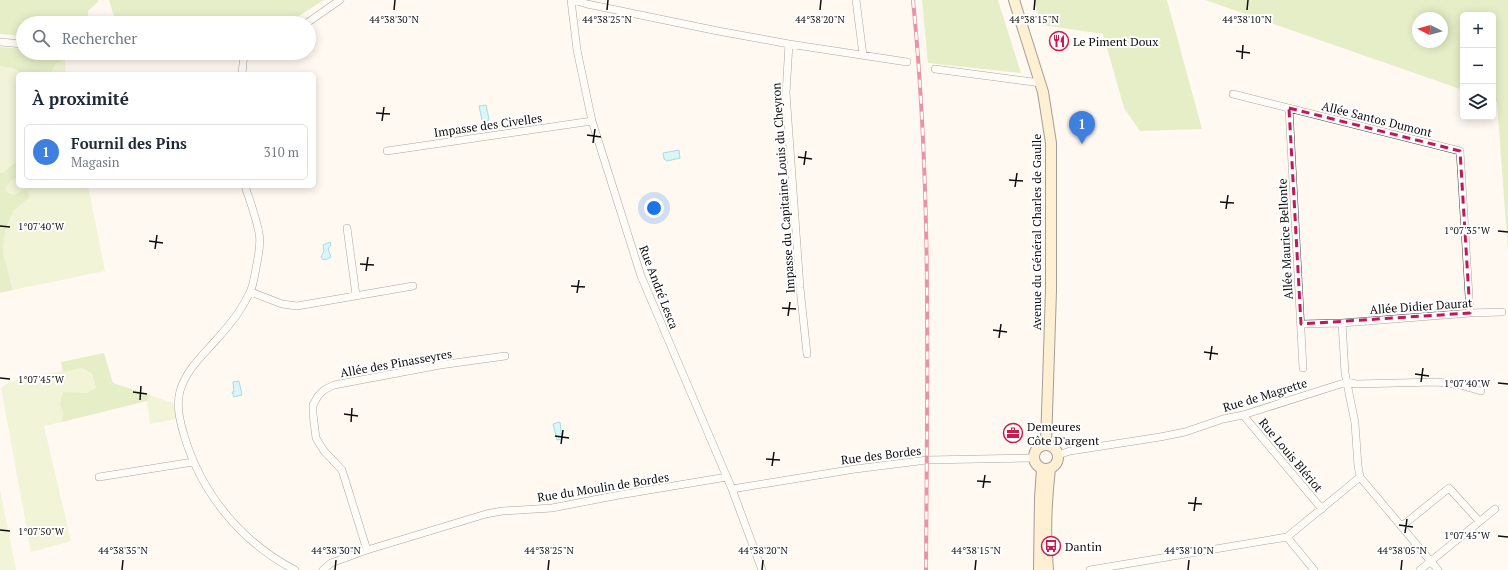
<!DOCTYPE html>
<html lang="fr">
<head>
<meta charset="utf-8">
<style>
	:root { --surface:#fff; --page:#f6f6f7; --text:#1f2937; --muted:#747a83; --line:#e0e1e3; --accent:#cc1a4b }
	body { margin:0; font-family:"PT Serif",serif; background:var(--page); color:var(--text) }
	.controls { position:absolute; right:12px; top:12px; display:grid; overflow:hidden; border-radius:6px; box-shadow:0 2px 10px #0003 }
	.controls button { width:36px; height:36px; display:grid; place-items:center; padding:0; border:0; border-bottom:1px solid var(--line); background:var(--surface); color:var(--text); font:20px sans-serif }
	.compass { position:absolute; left:1412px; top:12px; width:36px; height:36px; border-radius:50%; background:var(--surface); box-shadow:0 2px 10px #0003; rotate:276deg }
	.you { position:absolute; left:654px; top:208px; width:14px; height:14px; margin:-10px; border:3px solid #fff; border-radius:50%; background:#1a73e8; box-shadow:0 0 0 6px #1a73e833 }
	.badge { display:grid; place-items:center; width:26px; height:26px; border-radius:50%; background:var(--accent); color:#fff; font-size:13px; font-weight:700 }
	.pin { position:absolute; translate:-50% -33px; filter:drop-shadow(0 1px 2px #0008) }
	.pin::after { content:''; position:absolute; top:21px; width:14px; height:12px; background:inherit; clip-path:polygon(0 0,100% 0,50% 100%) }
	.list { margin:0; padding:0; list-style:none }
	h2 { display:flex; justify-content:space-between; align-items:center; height:52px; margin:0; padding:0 16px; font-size:17px }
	h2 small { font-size:13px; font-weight:400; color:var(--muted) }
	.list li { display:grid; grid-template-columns:26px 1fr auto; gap:12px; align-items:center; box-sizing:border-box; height:56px; margin:0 8px 8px; padding:0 8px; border:1px solid var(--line); border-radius:6px }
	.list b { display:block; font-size:15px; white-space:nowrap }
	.list p { margin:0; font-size:13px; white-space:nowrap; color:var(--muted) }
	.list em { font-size:13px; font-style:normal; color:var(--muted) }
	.icon { flex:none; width:22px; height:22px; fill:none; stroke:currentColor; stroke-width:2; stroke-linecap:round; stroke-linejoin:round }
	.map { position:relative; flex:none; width:1508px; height:570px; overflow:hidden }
	.search { position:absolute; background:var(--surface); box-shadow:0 2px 10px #0003; left:16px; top:16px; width:300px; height:44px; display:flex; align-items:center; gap:10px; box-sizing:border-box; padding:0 14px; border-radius:22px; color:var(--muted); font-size:15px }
	.panel { position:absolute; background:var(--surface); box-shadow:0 2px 10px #0003; left:16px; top:72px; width:300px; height:116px; border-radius:6px }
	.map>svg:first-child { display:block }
	.green { fill:#e0eeb7 }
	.forest { fill:#c8e095; fill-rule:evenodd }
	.water { fill:#b1f0fb; stroke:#32bcd9 }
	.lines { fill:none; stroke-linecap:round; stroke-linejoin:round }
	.minor-casing { stroke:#424242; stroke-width:8 }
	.secondary-casing { stroke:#313131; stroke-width:12 }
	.minor { stroke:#fff; stroke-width:7 }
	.secondary { stroke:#ffe3ad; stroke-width:10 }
	.rail-casing { stroke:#cc1a4b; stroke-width:4 }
	.rail { stroke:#fff; stroke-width:2.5; stroke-dasharray:8; stroke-linecap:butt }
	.marked { fill:none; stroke:#c2185b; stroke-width:3; stroke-dasharray:8 5; stroke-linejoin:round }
	.ticks { fill:none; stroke:#0f0f0f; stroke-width:1.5 }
	.labels { text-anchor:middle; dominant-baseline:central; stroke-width:4; stroke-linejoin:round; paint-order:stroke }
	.poi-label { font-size:12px; fill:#0f0f0f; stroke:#fff; text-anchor:start }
	.street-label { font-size:12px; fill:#0f0f0f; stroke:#fff }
	.ticks-label { font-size:10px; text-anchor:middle; fill:#0f0f0f; stroke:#fff; stroke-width:4; stroke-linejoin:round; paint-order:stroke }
</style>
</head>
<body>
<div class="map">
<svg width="1508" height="570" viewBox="0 0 1508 570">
	<rect width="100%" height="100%" fill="#fff9f2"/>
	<path class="green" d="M65,60L66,74H51L56,62Z
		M0,66L15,69L22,74H18V160L3,173H0Z
		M18,177V186H88L105,271L13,290L3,253L5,232L13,211L30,197L14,195L5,191L10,181Z
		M82,368L92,375L96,388L87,393H64L60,405L63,413L62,422L44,426L71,541L31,552L1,388C12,377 64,371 82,368Z
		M150,395L173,403L177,419L150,424L147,401Z
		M0,490L16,570H0Z"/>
	<path class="forest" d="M0,0H98V2L88,11V23H23V36L0,34Z
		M109,0H324L288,23H116Z
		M922,0H998L1021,73L928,63Z
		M1033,0H1167L1202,129L1140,131L1124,108L1103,34L1042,25Z
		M1205,0H1508V252L1497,102L1493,101V15H1463V90ZM1418,18H1442V42H1418Z
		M0,47L23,49V53H67L65,60L56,63L51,74H22L15,69L0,66Z
		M18,160V177L10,181L5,191L14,195L26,190L30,197L13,211L5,232L3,253L13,290L0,293V173H3Z
		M104,353L113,383L150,395L147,401L62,422L63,413L60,405L63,392L87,393L96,388L92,374L82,368L63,372L61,362Z"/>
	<path class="water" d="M486,105L489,119L488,121H483L482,120L479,106Z
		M679,150L680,158L667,161L664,159L663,153Z
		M330,242L331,245L328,249L331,257L327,259L323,260L321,257L324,251L323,245Z
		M239,381L242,395L234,397L232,392H234L233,382Z
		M560,422L562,439L557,440L553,424Z"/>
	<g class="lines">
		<g class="minor-casing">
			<path id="minor" d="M571,0L577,50L592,121L641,276L732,489L762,570
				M573,0L587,4L718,31L789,44L907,62
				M856,0L863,55
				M307,23L340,0
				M0,42L23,44
				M789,44L786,93L800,288L807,354
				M935,69L1041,83
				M242,74L244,53
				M1233,94L1460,151L1470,313
				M1289,108L1303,368
				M387,151L592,121
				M245,186C250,201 256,217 259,233C261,242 259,253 257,263C255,272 254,284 250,292C242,310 230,325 217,339C203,355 186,370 180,391C176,406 180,421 184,435C201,493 241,542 295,570
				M347,228L356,295
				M251,292L282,304L297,306L413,286
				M1342,323L1470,313L1502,312
				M1301,324L1342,323L1345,373L1355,423L1358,466L1360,477L1438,570
				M1243,415L1322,509
				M1058,455L1070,451L1160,437L1185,432L1223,419L1243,415L1347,382L1356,384L1437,382L1460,385L1481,391
				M99,477L193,462
				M732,489L855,469L927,460L1034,458
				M1402,526L1449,488L1479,521
				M1287,537L1314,570
				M367,550L342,470L324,451L316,438L313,414V405L318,396L324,390L334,385L440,365L505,356
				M323,570L331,563L367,550L486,514L502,511L552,508L619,495L727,477
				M1090,570L1287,537L1360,477
				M1420,570L1495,509"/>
		</g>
		<g class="secondary-casing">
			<path id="secondary" d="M1014,0L1043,92L1051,143V291L1046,444
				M1034 457a12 12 0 1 1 24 0a12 12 0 1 1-24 0Z
				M1039,570L1040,498L1042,469
				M1048,570C1045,537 1046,502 1050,469"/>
		</g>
		<use href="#minor" class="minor"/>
		<use href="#secondary" class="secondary"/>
		<g class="rail-casing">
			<path id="rail" d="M913,0C932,190 927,380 926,570"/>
		</g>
		<use href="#rail" class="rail"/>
	</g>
	<path d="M0 0H1508V570H0ZM1289,108L1460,151L1470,313L1301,324Z" fill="#fff9f2" fill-opacity=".55" fill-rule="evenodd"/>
	<path class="marked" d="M1289,108L1460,151L1470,313L1301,324Z"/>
	<path class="ticks" d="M394,10L395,0M607,10L608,0M820,10L821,0M1034,10L1035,0M1247,10L1248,0M1236,51L1250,53M1242,59L1243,45M376,113L390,114M382,121L384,107M587,135L601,137M593,143L595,129M798,157L812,159M804,165L806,151M1009,180L1023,181M1015,187L1017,173M1220,202L1234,203M1226,209L1228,195M0,226L10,227M1498,231L1508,232M149,241L163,243M155,249L157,235M360,264L374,265M366,271L368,257M571,286L585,287M577,293L579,280M782,308L796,309M788,316L790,302M993,330L1007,332M999,338L1001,324M1204,352L1218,354M1210,360L1212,346M1415,374L1429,376M0,378L10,379M1421,382L1423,368M1498,383L1508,384M133,392L147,394M140,400L141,386M344,414L358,416M351,422L352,408M555,436L569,438M561,444L563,430M766,459L780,460M772,466L774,452M977,481L991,482M983,488L985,475M1188,503L1202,504M1194,511L1196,497M1399,525L1413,527M0,530L10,531M1405,533L1407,519M1498,536L1508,537M122,570L123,560M335,570L336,560M548,570L549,560M762,570L763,560M975,570L976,560M1188,570L1189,560M1401,570L1402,560"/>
	<defs>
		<g id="restaurant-ring" transform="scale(1)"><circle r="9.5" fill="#fff" stroke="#cc1a4b" stroke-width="1.5"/><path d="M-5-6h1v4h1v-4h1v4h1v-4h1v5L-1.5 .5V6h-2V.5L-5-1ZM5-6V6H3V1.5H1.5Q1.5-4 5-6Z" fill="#cc1a4b"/></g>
		<g id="office-ring" transform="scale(1)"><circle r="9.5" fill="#fff" stroke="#cc1a4b" stroke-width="1.5"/><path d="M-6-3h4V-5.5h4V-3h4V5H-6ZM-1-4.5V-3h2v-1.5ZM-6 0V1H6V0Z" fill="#cc1a4b"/></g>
		<g id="bus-ring" transform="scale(1)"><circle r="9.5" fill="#fff" stroke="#cc1a4b" stroke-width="1.5"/><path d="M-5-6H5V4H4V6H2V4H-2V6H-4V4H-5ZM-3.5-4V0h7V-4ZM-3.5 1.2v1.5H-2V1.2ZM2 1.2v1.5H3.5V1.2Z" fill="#cc1a4b"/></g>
	</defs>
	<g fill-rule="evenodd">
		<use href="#restaurant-ring" x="1059" y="41"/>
		<use href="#office-ring" x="1013" y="433"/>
		<use href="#bus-ring" x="1051" y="546"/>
	</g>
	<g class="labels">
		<g class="poi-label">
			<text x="1073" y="41">Le Piment Doux</text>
			<text x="1027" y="426">Demeures<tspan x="1027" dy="14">Côte D'argent</tspan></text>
			<text x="1065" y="546">Dantin</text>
		</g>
		<g class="street-label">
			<text transform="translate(1377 119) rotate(14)">Allée Santos Dumont</text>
			<text transform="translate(488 125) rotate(-8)">Impasse des Civelles</text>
			<text transform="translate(783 188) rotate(-94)">Impasse du Capitaine Louis du Cheyron</text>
			<text transform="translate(1036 232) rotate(-90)">Avenue du Général Charles de Gaulle</text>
			<text transform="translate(1285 239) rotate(-93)">Allée Maurice Bellonte</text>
			<text transform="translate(659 287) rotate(69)">Rue André Lesca</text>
			<text transform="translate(1421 306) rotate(-4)">Allée Didier Daurat</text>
			<text transform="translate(396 363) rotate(-10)">Allée des Pinasseyres</text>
			<text transform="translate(1265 395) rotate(-17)">Rue de Magrette</text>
			<text transform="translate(881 455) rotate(-7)">Rue des Bordes</text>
			<text transform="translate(1291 455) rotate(50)">Rue Louis Blériot</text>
			<text transform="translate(603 487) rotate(-9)">Rue du Moulin de Bordes</text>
		</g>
	</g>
	<g class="ticks-label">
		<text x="394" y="23">44°38'30"N</text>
		<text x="607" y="23">44°38'25"N</text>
		<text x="820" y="23">44°38'20"N</text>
		<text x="1034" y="23">44°38'15"N</text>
		<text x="1247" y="23">44°38'10"N</text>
		<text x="41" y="230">1°07'40"W</text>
		<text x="1467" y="234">1°07'35"W</text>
		<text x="41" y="383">1°07'45"W</text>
		<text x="1467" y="387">1°07'40"W</text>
		<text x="41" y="535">1°07'50"W</text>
		<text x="1467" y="539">1°07'45"W</text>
		<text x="123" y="554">44°38'35"N</text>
		<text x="336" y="554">44°38'30"N</text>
		<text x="549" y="554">44°38'25"N</text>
		<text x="763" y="554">44°38'20"N</text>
		<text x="976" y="554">44°38'15"N</text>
		<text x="1189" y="554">44°38'10"N</text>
		<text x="1402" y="554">44°38'05"N</text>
	</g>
</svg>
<div class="controls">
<button>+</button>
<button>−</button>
<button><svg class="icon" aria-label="layers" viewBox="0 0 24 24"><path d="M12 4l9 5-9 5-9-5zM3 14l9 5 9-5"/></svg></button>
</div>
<svg class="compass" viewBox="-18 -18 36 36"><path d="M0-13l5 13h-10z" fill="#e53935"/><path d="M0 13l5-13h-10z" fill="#747a83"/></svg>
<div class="you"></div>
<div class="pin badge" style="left:1082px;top:144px;background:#3f7fe0">1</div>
<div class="search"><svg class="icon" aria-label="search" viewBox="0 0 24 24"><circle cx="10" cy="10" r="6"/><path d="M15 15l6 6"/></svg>Rechercher</div>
<section class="panel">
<h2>À proximité<small></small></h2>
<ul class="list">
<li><span class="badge" style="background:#3f7fe0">1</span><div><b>Fournil des Pins</b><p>Magasin</p></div><em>310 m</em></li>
</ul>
</section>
</div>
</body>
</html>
